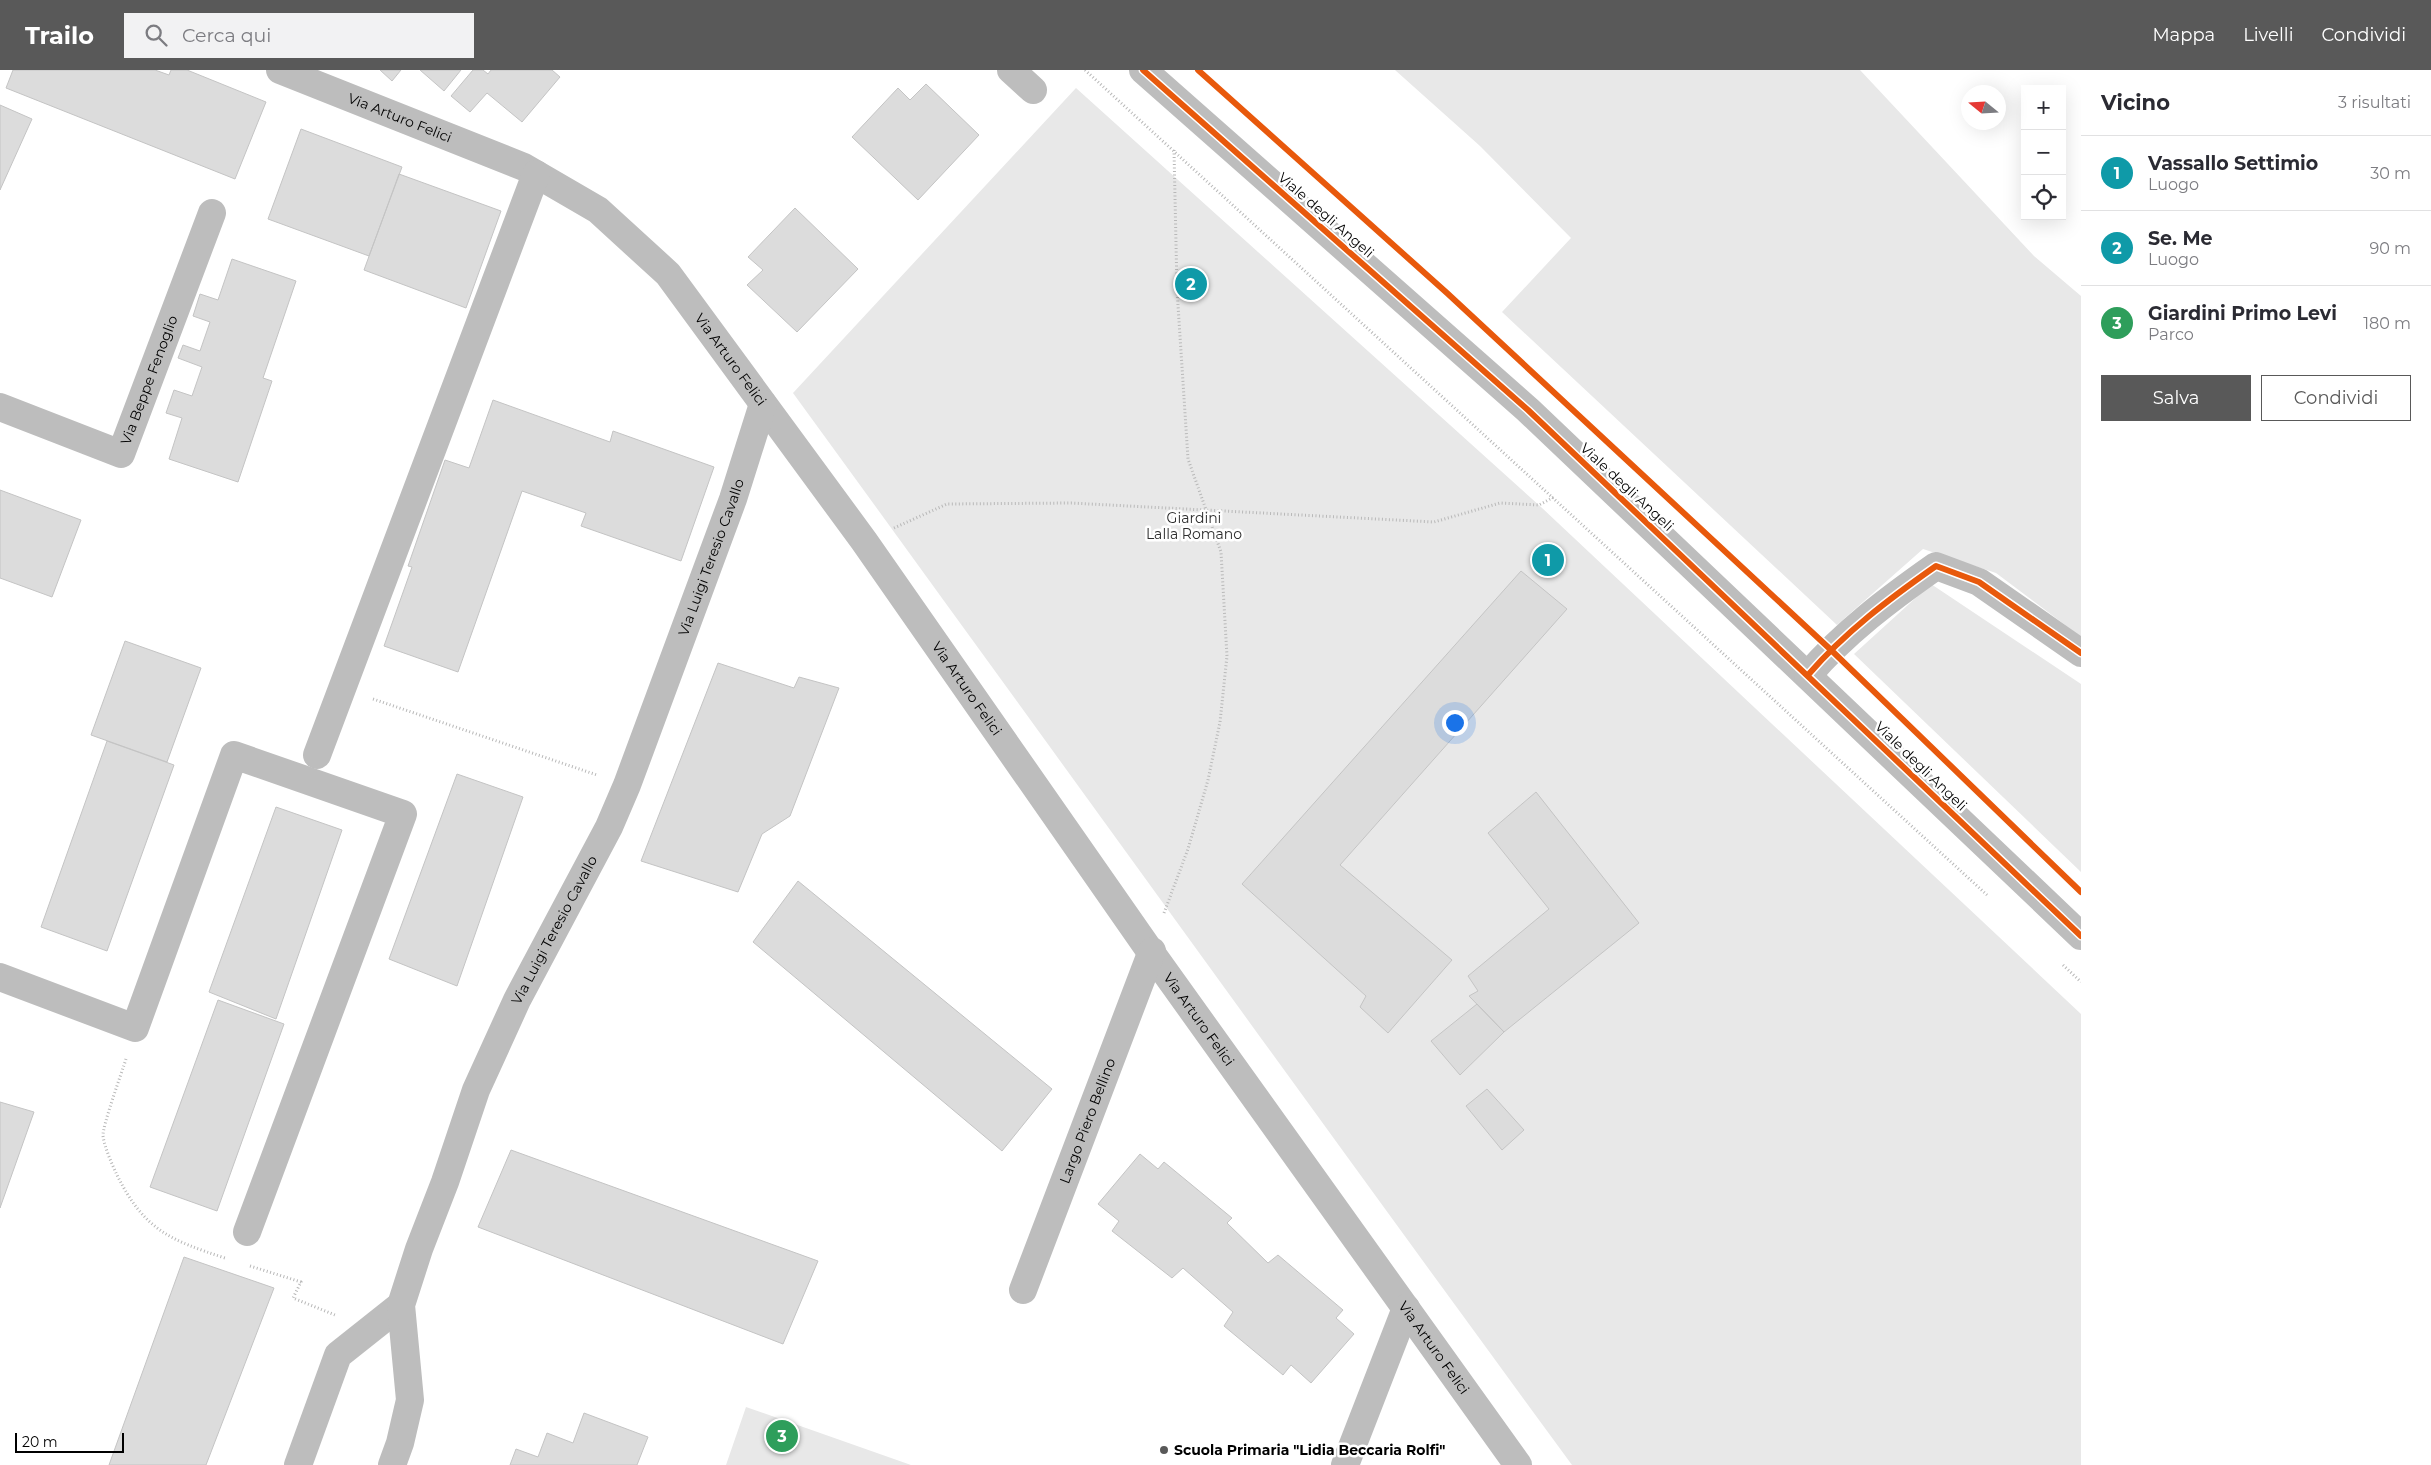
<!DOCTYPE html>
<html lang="it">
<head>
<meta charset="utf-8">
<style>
	:root { --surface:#fff; --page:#f2f2f3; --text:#2b2b33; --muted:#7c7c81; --line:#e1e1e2; --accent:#595959 }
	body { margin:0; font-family:Montserrat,sans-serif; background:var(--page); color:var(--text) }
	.controls { position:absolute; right:15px; top:15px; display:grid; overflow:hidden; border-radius:0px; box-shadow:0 5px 20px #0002 }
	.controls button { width:45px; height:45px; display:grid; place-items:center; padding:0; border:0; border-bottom:1px solid var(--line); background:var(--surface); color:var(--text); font:25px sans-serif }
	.compass { position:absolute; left:1961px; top:15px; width:45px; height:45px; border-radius:50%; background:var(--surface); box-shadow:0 5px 20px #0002; rotate:288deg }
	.scale { position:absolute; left:15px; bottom:12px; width:109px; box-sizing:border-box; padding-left:5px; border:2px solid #000; border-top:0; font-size:14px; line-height:18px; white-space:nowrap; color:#000; -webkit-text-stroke:4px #fff; paint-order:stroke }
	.you { position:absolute; left:1454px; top:652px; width:18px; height:18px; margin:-12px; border:4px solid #fff; border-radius:50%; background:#1a73e8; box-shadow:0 0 0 8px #1a73e833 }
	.badge { display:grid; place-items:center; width:32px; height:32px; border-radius:50%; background:var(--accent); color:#fff; font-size:16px; font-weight:700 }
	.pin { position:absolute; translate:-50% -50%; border:2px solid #fff; box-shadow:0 1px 5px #0006 }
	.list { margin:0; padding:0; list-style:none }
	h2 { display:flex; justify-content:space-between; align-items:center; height:65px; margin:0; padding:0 20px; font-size:21px }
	h2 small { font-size:16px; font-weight:400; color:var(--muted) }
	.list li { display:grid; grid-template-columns:32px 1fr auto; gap:15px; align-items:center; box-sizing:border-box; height:75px; padding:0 20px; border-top:1px solid var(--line) }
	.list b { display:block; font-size:19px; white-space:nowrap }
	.list p { margin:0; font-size:16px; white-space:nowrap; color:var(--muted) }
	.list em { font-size:16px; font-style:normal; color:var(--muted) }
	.actions { display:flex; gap:10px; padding:15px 20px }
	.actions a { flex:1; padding:11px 0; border:1px solid var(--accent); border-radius:0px; text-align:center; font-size:18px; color:var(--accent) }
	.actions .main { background:var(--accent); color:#fff }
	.icon { flex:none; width:28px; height:28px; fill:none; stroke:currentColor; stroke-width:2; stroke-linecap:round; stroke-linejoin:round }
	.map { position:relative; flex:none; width:2081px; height:1395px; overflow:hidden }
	header { display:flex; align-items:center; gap:30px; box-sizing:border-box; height:70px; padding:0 25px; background:var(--accent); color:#fff }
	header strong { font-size:24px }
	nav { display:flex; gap:28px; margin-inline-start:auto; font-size:18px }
	.search { width:350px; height:45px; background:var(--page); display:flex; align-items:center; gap:12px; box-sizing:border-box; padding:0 18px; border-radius:0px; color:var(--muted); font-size:19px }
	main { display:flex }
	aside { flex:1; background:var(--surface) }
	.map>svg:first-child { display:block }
	.green { fill:#e8e8e8 }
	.building { fill:#dcdcdc; stroke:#c4c4c4 }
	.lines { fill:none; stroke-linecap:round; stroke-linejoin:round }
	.path { stroke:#b8b8b8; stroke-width:3; stroke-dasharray:1 2.5; stroke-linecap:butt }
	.minor { stroke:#bdbdbd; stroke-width:28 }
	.cycleway-casing { stroke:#fff; stroke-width:9 }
	.cycleway { stroke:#e8590c; stroke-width:6 }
	.poi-dot { fill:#595959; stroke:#fff; stroke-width:2 }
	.labels { text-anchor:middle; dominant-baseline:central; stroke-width:5; stroke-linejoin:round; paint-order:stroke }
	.street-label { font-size:14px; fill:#000; stroke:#fff }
	.park-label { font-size:14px; fill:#2d2d2d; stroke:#fff }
	.poi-label { font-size:14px; font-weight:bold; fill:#000; stroke:#fff; text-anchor:start }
</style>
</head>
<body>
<header>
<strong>Trailo</strong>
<div class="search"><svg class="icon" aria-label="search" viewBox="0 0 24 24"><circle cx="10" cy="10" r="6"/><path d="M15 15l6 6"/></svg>Cerca qui</div>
<nav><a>Mappa</a><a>Livelli</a><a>Condividi</a></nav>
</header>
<main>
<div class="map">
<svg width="2081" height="1395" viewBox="0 0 2081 1395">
	<rect width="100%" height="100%" fill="#fff"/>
	<path class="green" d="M1395,0H1860L2034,186L2081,226V567L1996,503L1923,479L1837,555L1502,242L1571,168L1480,76Z
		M1076,18L1541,437L2081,944V1395H1572C1311,1039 1053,680 793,323Z
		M1931,514L2081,614V802L1854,584Z
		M746,1337L911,1395H726Z"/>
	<path class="building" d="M13,0H155L169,5L171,0H187L266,32L235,109L6,18Z
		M380,0H401L392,11Z
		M420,0H461L444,21Z
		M473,0H483L488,4L491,0H552L560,7L522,52L487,23L470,42L451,26Z
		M926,14L979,65L918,130L852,67L898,18L910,30Z
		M0,35L32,49L0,120Z
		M301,59L402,97L369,186L268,149Z
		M399,104L501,141L466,238L364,200Z
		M795,138L858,199L797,262L747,215L763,200L748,187Z
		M232,189L296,211L263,308L272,311L238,412L169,389L182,348L166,343L174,320L192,326L202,297L178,288L183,275L200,281L210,252L193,246L200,224L218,230Z
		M493,330L610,372L613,361L714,397L681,491L581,456L586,443L522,421L458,602L384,576L412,497L408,496L445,390L469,398Z
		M0,420L81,450L52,527L0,508Z
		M1521,501L1567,539L1340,795L1452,890L1388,963L1360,937L1366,926L1242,814Z
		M125,571L201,598L167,692L91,665Z
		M718,593L794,618L799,607L839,618L790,746L762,764L738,822L641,791Z
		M107,671L174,695L107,881L41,857Z
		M457,704L523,727L457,916L389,889Z
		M1536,722L1639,853L1504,962L1469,926L1478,921L1468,906L1549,839L1488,763Z
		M276,737L342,760L276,949L209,922Z
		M798,811L1052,1019L1002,1081L753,872Z
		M218,930L284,954L217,1141L150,1117Z
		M1477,934L1504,962L1460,1005L1431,971Z
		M1487,1019L1524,1060L1502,1080L1466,1036Z
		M0,1032L34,1042L0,1138Z
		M511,1080L818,1191L783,1274L478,1157Z
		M1140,1084L1158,1099L1164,1092L1232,1148L1227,1153L1268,1193L1278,1185L1343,1240L1336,1248L1354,1264L1311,1313L1291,1295L1283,1305L1224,1256L1233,1242L1183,1198L1172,1208L1112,1161L1119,1151L1098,1134Z
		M184,1187L274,1218L206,1395H109Z
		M584,1343L648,1367L637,1395H510L516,1379L538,1387L547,1363L573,1373Z"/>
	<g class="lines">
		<path class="path" d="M1085,0L1987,825
			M894,458L947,434L1071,433L1434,452L1500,433L1539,435L1554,427
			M373,629L597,705
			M1164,843L1188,779L1208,710L1220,652L1227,586L1221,482L1188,389L1177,220L1174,80
			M2063,895L2081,912
			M126,989C122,1002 102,1057 103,1066C105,1079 112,1094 117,1105C144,1160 170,1170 225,1188
			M250,1196L301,1212L293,1228L335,1245"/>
		<g class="minor">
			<path id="s1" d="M280,0L524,97L598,140L668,204L864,471L1150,881L1518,1395"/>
			<path d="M1011,0L1033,20"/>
			<path d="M1143,0L1528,340L2081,866"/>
			<path id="s2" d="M0,337L121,384L212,143"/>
			<path d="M1808,605C1845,562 1889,529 1936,496L1979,512L2081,583"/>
			<path d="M317,685L536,104"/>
			<path d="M0,907L135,958L234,685L403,744L247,1162"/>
			<path id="s3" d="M1023,1220L1152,881"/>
			<path d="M298,1395L338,1285L401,1235"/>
			<path id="s4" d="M392,1395L400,1373L410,1330L401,1235L419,1179L445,1112L476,1020L517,930L609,757L627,715L733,429L763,334"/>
			<path d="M1345,1395L1406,1238"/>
		</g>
		<g class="cycleway-casing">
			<path id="cycleway" d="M1143,0L1528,340L2081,866
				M1198,0L1447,223L1830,579L2081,822
				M1808,605C1845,562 1889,529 1936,496L1979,512L2081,583"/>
		</g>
		<use href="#cycleway" class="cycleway"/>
	</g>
	<circle class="poi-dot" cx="1164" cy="1380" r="5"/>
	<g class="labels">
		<g class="street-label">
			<text stroke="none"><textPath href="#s1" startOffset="129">Via Arturo Felici</textPath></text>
			<text transform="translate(1326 145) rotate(41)">Viale degli Angeli</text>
			<text stroke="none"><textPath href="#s1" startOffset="549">Via Arturo Felici</textPath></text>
			<text stroke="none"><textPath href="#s2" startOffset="209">Via Beppe Fenoglio</textPath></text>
			<text transform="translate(1627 417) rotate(43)">Viale degli Angeli</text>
			<text stroke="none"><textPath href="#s4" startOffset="974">Via Luigi Teresio Cavallo</textPath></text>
			<text stroke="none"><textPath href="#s1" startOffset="954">Via Arturo Felici</textPath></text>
			<text transform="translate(1921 696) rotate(44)">Viale degli Angeli</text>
			<text stroke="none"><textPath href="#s4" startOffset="569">Via Luigi Teresio Cavallo</textPath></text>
			<text stroke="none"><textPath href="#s1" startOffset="1358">Via Arturo Felici</textPath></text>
			<text stroke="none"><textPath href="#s3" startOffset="181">Largo Piero Bellino</textPath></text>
			<text stroke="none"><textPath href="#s1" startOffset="1762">Via Arturo Felici</textPath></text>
		</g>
		<g class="park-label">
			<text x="1194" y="448">Giardini<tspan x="1194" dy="16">Lalla Romano</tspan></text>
		</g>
		<g class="poi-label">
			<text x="1174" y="1380">Scuola Primaria "Lidia Beccaria Rolfi"</text>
		</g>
	</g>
</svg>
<div class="controls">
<button>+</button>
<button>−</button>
<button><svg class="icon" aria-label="locate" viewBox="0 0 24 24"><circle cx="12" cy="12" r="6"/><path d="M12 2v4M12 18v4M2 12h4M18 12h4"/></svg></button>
</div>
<svg class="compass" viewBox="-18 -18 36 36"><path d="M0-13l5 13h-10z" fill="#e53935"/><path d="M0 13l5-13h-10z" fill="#7c7c81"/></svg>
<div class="scale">20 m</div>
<div class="you"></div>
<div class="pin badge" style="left:1548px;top:490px;background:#0f9aa8">1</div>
<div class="pin badge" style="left:1191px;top:214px;background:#0f9aa8">2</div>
<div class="pin badge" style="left:782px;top:1366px;background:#2e9e5b">3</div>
</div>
<aside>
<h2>Vicino<small>3 risultati</small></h2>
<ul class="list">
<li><span class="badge" style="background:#0f9aa8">1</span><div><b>Vassallo Settimio</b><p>Luogo</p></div><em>30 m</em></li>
<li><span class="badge" style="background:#0f9aa8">2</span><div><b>Se. Me</b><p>Luogo</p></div><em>90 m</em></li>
<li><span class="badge" style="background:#2e9e5b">3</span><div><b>Giardini Primo Levi</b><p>Parco</p></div><em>180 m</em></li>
</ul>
<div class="actions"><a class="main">Salva</a><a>Condividi</a></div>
</aside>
</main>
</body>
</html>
